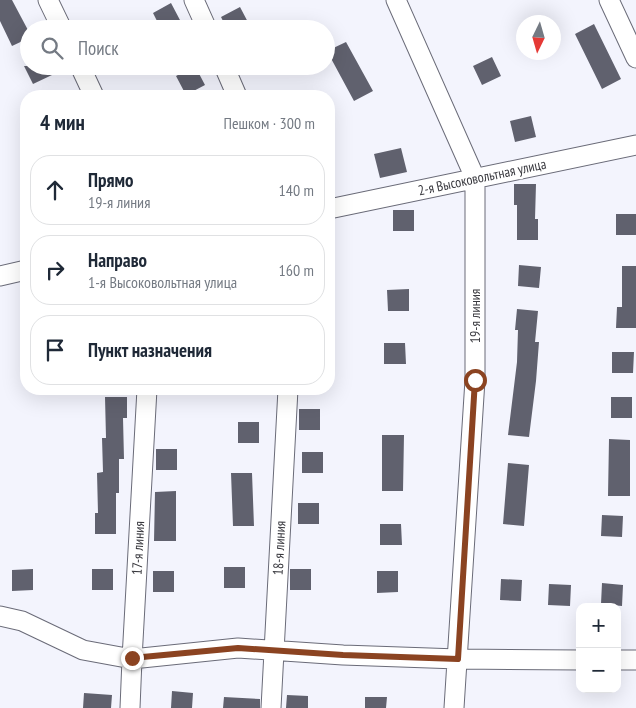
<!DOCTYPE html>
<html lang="ru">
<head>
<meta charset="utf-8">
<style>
	:root { --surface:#fff; --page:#f2f2f3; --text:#1f2937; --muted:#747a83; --line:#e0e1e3 }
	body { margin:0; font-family:"PT Sans Narrow",sans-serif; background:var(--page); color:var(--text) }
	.controls { position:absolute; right:15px; bottom:15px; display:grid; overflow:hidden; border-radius:10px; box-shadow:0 5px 20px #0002 }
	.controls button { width:45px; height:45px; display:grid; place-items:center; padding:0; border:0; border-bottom:1px solid var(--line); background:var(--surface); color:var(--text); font:25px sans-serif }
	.compass { position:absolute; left:516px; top:15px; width:45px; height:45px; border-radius:50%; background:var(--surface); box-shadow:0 5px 20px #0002; rotate:185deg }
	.stop { position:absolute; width:15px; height:15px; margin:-11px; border:4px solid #8b4321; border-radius:50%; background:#fff }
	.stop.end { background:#8b4321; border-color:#fff; box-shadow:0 1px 5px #0008 }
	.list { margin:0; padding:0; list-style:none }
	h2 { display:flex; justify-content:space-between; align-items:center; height:65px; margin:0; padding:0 20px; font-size:21px }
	h2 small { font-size:16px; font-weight:400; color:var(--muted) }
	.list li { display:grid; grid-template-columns:32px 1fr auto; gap:15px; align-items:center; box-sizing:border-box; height:70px; margin:0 10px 10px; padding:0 10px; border:1px solid var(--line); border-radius:20px }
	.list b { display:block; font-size:19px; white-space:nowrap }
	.list p { margin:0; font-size:16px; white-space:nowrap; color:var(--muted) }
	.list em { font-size:16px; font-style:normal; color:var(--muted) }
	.icon { flex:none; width:28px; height:28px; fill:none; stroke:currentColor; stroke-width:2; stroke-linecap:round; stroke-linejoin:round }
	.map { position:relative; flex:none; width:636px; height:708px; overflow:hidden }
	.search { position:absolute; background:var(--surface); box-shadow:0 5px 20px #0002; left:20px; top:20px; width:315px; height:55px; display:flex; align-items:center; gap:12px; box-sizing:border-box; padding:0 18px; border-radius:28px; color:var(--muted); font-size:19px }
	.panel { position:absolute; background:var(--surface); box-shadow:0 5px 20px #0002; left:20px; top:90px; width:315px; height:305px; border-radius:20px }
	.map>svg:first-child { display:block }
	.building { fill:#60616e }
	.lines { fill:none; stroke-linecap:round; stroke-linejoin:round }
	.minor-casing { stroke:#6a6b78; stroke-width:21 }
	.minor { stroke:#fff; stroke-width:19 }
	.route { stroke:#8b4321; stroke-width:6 }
	.labels { text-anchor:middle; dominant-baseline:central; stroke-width:5; stroke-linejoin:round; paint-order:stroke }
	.street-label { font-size:14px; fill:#38383e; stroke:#fff }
</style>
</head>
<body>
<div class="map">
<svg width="636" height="708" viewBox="0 0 636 708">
	<rect width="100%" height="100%" fill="#f3f4fd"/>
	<path class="building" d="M0,0H12L29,32V38L12,46L0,21Z
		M171,3L181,22L168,29H161L153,13Z
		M240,7L250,26L244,29H227L221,17Z
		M594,24L621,79L602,89L575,34Z
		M346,42L373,91L354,101L327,51Z
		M492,57L501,76L482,85L473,66Z
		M24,66H48L52,75L33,84Z
		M195,66L205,85L186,95L176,76Z
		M531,116L536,137L515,142L510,121Z
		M401,148L407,172L380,178L374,154Z
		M514,184H536L535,219H538V240H517V205H514Z
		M393,210H414V231H393Z
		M616,214H636V235H616Z
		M519,265L541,267L539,288L518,286Z
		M622,266H636V328H616L617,307H622Z
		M409,289V311H388L387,290Z
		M517,309L538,311L535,342H539L536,381L529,437L508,435L517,362L518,330H515Z
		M384,343H405L406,364H384Z
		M612,352H634L633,373H612Z
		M105,397H127V418H123L124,459H119V493H116V534H95V513H98L97,473L103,472L102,438H106Z
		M611,397H632V418H611Z
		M299,409H320V430H299Z
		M238,422H259V443H238Z
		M382,435H404L403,491H382Z
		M609,439L630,440V496H608Z
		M156,449H177V470H156Z
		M302,452H323V473H302Z
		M508,463L529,465L524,526L503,524Z
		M231,473H252L254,526H233Z
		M176,491V541H154L155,492Z
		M298,503H319V524H298Z
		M602,515L623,516L622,537L601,536Z
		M380,524H401L402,545H380Z
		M224,567H245V588H224Z
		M33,569V590L12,591V570Z
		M92,569H113V590H92Z
		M290,569H311V590H290Z
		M153,571H174V592H153Z
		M377,571H398V592L377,593Z
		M501,579L522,580L521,601L500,600Z
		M602,583L623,585L622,606L601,604Z
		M549,584L571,585L570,606L548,605Z
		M172,691L193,693L192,708H171Z
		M84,693L112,695L111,708H83Z
		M287,695L308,696V708H286Z
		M224,697L260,699V708H223Z
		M365,697H387L386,708H365Z"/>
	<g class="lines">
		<g class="minor-casing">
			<path id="minor" d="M48,0L62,29
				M194,0L207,29
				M396,0L475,178V380L454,708
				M609,0L636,58
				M80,66L94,96
				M224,66L237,96
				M329,209L636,145
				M0,276L26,270
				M0,616L22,621L83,650L132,659L238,648L343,655L458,659L580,660
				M617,660H636
				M130,708L132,659L147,389
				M271,708L288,389"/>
		</g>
		<use href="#minor" class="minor"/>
	</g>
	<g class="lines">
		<path class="route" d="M132,658L238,648L343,655L458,659L475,380"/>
	</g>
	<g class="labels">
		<g class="street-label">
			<text transform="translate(482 177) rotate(-12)">2-я Высоковольтная улица</text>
			<text transform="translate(475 316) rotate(-90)">19-я линия</text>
			<text transform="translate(138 548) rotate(-87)">17-я линия</text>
			<text transform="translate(279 548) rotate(-87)">18-я линия</text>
		</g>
	</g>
</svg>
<div class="controls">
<button>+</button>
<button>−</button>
</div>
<svg class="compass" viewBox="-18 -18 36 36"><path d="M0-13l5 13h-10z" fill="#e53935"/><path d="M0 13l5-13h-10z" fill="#747a83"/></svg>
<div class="stop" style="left:475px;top:380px"></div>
<div class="stop end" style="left:132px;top:658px"></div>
<div class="search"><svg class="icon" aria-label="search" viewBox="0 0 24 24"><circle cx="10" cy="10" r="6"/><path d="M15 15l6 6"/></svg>Поиск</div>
<section class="panel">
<h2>4 мин<small>Пешком · 300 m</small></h2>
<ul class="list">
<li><svg class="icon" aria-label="ahead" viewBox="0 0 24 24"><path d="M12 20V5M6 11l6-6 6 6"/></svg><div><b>Прямо</b><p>19-я линия</p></div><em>140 m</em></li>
<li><svg class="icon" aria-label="right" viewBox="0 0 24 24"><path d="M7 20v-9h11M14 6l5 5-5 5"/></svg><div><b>Направо</b><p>1-я Высоковольтная улица</p></div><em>160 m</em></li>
<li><svg class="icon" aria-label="arrive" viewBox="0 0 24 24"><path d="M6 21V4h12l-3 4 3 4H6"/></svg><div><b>Пункт назначения</b></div></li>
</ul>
</section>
</div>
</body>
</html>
